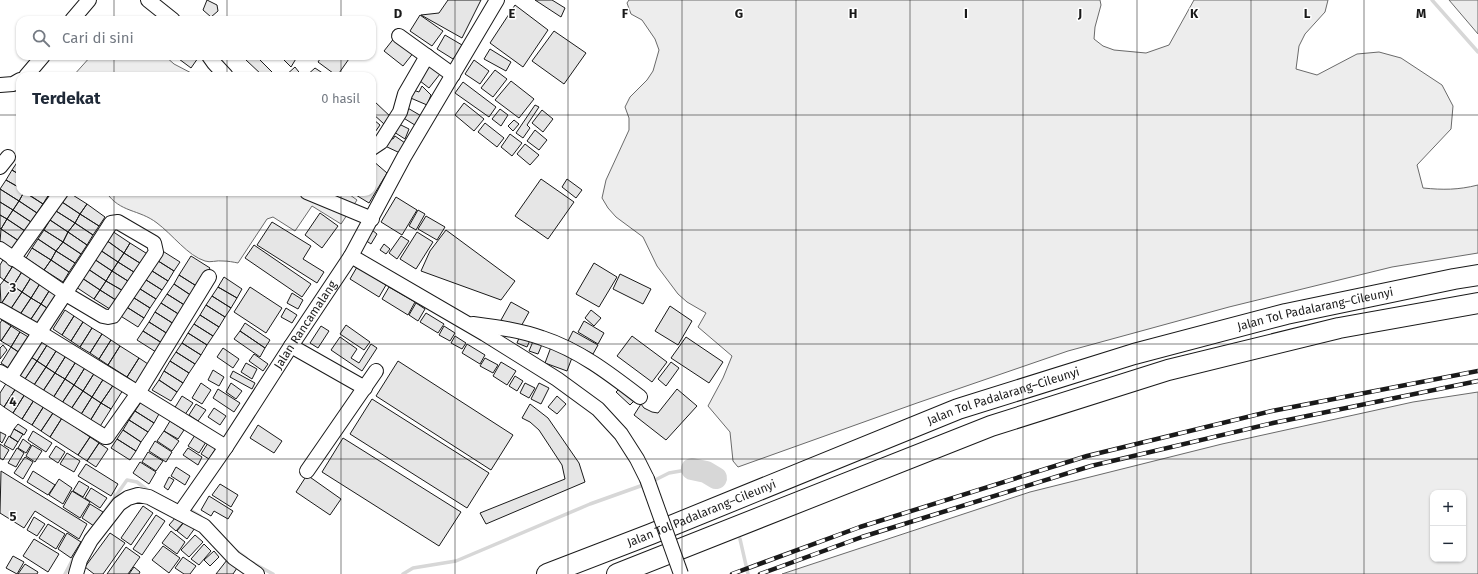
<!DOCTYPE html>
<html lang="id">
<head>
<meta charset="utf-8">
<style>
	:root { --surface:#fff; --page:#f2f2f3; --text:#1f2937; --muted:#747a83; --line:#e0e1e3 }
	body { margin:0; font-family:"Fira Sans",sans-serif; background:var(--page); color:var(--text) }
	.controls { position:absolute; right:12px; bottom:12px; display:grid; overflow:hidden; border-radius:8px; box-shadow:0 1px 3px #0004 }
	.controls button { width:36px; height:36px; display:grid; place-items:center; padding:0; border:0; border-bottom:1px solid var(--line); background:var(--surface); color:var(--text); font:20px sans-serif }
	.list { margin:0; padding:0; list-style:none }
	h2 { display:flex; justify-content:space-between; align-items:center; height:52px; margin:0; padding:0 16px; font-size:17px }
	h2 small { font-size:13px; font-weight:400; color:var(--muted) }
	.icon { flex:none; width:22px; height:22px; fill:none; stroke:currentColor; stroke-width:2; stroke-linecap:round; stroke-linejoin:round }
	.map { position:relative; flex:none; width:1478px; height:574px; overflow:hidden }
	.search { position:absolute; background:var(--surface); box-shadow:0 1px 3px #0004; left:16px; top:16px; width:360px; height:44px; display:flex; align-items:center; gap:10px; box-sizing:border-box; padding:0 14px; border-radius:12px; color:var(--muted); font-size:15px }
	.panel { position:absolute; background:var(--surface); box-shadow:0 1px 3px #0004; left:16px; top:72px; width:360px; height:124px; border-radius:12px }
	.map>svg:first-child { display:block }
	.green { fill:#ededed; stroke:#6a6a6a; fill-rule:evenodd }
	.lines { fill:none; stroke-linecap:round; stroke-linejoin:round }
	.stream { stroke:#d7d7d7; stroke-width:3.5 }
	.river { stroke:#d7d7d7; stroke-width:22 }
	.building { fill:#e6e6e6; stroke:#1a1a1a }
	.minor-casing { stroke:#1a1a1a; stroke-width:16 }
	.highway-casing { stroke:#1a1a1a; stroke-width:22 }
	.minor { stroke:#fff; stroke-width:14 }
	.highway { stroke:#fff; stroke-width:20 }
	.rail-casing { stroke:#1a1a1a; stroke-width:4.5 }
	.rail { stroke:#fff; stroke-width:3; stroke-dasharray:9; stroke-linecap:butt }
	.minor-bridge-casing { stroke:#1a1a1a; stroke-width:16; stroke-linecap:butt }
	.minor-bridge { stroke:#fff; stroke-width:14 }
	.grid { fill:none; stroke:#1a1a1a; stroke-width:1; stroke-opacity:0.55 }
	.labels { text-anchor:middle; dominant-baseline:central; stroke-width:3; stroke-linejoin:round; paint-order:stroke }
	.street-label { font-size:12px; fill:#1a1a1a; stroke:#fff }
	.grid-label { font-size:13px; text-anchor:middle; font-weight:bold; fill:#1a1a1a; stroke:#fff; stroke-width:3; stroke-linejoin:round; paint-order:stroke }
</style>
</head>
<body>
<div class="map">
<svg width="1478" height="574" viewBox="0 0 1478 574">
	<rect width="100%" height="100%" fill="#fff"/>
	<path class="green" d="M629,0H1100L1101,5L1095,27L1094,39L1103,46L1114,50L1146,53L1169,45L1194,0H1328L1325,12L1305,34L1299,46L1296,69L1317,75L1357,54L1379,52L1401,58L1442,85L1453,106L1451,129L1417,165L1423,188C1443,190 1458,190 1478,185V253L1392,267L1229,307L1068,351L917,403L738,467L733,461L730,432L708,406L723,378L732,356L698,327L706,313L687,302L678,294L657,266L643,237L616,217L608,208L602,198L606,180L629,130V118L625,107L630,97L647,80L653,71L659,50L655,39L642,20L631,14L627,3Z
		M1449,0H1478V34Z
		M91,56H165L174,64L197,76H73Z
		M106,192H346L357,200L341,224L312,206L295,231L273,217L267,219L238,263C233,262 228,261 223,261C217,260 210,263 205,261C188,256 172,234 157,223C139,209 120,213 106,192Z
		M1478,392V574H782L1030,492L1222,444L1413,402ZM1433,493H1463V559H1433Z"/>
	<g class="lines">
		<path class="stream" d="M1432,0L1478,52
			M651,482L669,473L692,469
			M187,508L200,516
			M105,511L127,480L137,482L150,492
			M740,539L748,574
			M235,550L246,558
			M251,562L273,574
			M65,574L75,555
			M403,574L413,568L456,561L590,504L646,484"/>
		<path class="river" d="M692,469L706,472L716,478"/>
	</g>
	<path class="building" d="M207,0L217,5L218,11L211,17L203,10Z
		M448,0H481L462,38L421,15L439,13Z
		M535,0H552L565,8L561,17Z
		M515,5L548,30L523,67L490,43Z
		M420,15L443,31L432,46L410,31Z
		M554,31L586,53L564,84L532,61Z
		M445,35L462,45L459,52L453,59L437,49Z
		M395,37L414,52L403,66L384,51Z
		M490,49L511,62L506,71L484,59Z
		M181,56H196L198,58L191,68L179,59Z
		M250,56H256L275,75L263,76L246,60Z
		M280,56H295L297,57L291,67Z
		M322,56H351L337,76L318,62Z
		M474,60L489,71L480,84L465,74Z
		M426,63L440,74L429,88L415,77Z
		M295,67L302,76H285Z
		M315,68L327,76H306Z
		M495,70L507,79L493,97L481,88Z
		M511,81L534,99L519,118L495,100Z
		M463,82L496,107L489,117L455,93Z
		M422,86L431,95L427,105L406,96L410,89L419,92Z
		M374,101L393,119L390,127L384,124L372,113Z
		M464,103L484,119L474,131L455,115Z
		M535,105L539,107L527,125L530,128L523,138L516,133Z
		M406,107L423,117L418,127L402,117Z
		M500,109L508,115L501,126L492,119Z
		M542,110L553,119L543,132L532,123Z
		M374,120L380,125L373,135L372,123Z
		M514,120L519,124L513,131L508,126Z
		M397,123L409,129L405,139L394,132Z
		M485,123L504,138L497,147L478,132Z
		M535,130L547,140L539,150L527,141Z
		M510,134L522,143L512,156L501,147Z
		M395,136L405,143L400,153L385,146L387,137L393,139Z
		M525,144L539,155L530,165L517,154Z
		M372,160L387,173L369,203L351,192H372Z
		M18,161L20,162V175L12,170Z
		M12,170L20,175V188L6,180Z
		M541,179L574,202L548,239L515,216Z
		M567,179L582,190L576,198L562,187Z
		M6,180L20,188V192H24L19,201L0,189Z
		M0,189L19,201L13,210L0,202Z
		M24,192L43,204L37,213L19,201Z
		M25,192H46L49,194L43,204Z
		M68,192L87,204L80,214L62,202Z
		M396,197L417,210L402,235L381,222Z
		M19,201L37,213L31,222L13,210Z
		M0,202L13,210L7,219L0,215Z
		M62,202L80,214L75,223L56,211Z
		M87,204L105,217L99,226L80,214Z
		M13,210L31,222L25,231L7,219Z
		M418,210L425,214L416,230L409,226Z
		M56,211L75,223L68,232L50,220Z
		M320,213L338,226L322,248L305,235Z
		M80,214L99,226L93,235L75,223Z
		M0,215L7,219L1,229L0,228Z
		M426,216L445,227L437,240L418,229Z
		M7,219L25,231L19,241L1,229Z
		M50,220L68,232L63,242L44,230Z
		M272,222L311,246L303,259L324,272L317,283L257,245Z
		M75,223L93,235L87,245L68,232Z
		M1,229L19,241L13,250L0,242Z
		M44,230L63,242L56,251L38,239Z
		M372,230L377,234L371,244L365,240Z
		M446,230L515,281L501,300L421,271L430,251Z
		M112,231L130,243L124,253L106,240Z
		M68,232L87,245L81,254L63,242Z
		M417,232L433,242L416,269L400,259Z
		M401,236L409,241L397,259L389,253Z
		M38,239L56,251L51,260L32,248Z
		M106,240L124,253L118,262L100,250Z
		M63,242L81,254L75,263L56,251Z
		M130,243L149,255L143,265L124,253Z
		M384,244L390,249L386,254L380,250Z
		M254,245L311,284L302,297L245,258Z
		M32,248L51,260L44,270L26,258Z
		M100,250L118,262L112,271L94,259Z
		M161,250L180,262L174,271L155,259Z
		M56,251L75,263L69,272L51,260Z
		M124,253L143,265L137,274L118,262Z
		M191,256L210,268L198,287L179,275Z
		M4,258L14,264L4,280L0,277V265Z
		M94,259L112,271L106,281L88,269Z
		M155,259L174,271L168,281L149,269Z
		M51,260L69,272L63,282L44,270Z
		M118,262L137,274L131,283L112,271Z
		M594,263L617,277L599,307L576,294Z
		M14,264L23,270L13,286L4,280Z
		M357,267L386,285L379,297L350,279Z
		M88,269L106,281L100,290L82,278Z
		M149,269L168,281L162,290L143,278Z
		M23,270L32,276L22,292L13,286Z
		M112,271L131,283L125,292L106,281Z
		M620,274L651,289L643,304L613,289Z
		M179,275L198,287L192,296L174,284Z
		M32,276L41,282L31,298L22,292Z
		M224,277L242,289L237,298L218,287Z
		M82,278L100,290L94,299L76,287Z
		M143,278L162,290L156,299L137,287Z
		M4,280L13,286L1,304L0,285Z
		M106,281L125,292L119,302L100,290Z
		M41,282L51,288L41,304L31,298Z
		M174,284L192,296L186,306L167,294Z
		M13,286L22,292L10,310L1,304Z
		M137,287L156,299L150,308L131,296Z
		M218,287L237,298L231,308L212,296Z
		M250,287L282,308L266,333L234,312Z
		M389,287L415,302L408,315L382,299Z
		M51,288L60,294L50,310L41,304Z
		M100,290L119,302L113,311L94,299Z
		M22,292L31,298L19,316L10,310Z
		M292,293L303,300L298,309L287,303Z
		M167,294L186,306L180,315L161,303Z
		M131,296L150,308L144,318L125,306Z
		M212,296L231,308L225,317L206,305Z
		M31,298L41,304L29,322L19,316Z
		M511,302L529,312L519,330L501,320Z
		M161,303L180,315L174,324L155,312Z
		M416,303L425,309L418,321L409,315Z
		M41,304L50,310L38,328L29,322Z
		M206,305L225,317L219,327L200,315Z
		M125,306L144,318L138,327L119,315Z
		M670,306L692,321L678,345L655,331Z
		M286,308L297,315L292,323L281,317Z
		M65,310L74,316L62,335L53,329Z
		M591,310L601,318L594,326L585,318Z
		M155,312L174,324L168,334L149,322Z
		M426,313L444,324L438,333L420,322Z
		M200,315L219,327L213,336L194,324Z
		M74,316L83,322L71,341L62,335Z
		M2,320L11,326L1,341L0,340V323Z
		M584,321L604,333L598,344L578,332Z
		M83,322L92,328L80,347L71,341Z
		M149,322L168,334L162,343L143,331Z
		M245,323L270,340L265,348L240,331Z
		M194,324L213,336L207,345L188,333Z
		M346,325L370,342L364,350L340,334Z
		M11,326L20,332L11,347L1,341Z
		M321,326L329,331L318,348L310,343Z
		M444,326L455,333L450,341L439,335Z
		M92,328L102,334L90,353L80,347Z
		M143,331L162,343L156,352L137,340Z
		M240,331L265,348L260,357L234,339Z
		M573,331L598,345L593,354L568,341Z
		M20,332L30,338L20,353L11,347Z
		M188,333L207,345L201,355L182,343Z
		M521,333L531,338L527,347L517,343Z
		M102,334L111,340L99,359L90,353Z
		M40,336L49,342L37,361L28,355Z
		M455,336L466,343L462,349L451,343Z
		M632,336L667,362L652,382L617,356Z
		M340,337L357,349L351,358L359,363L371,344L377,348L362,371L331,350Z
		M686,337L723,362L709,383L671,358Z
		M534,339L543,342L538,354L529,351Z
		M111,340L120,346L108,365L99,359Z
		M49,342L58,348L46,367L37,361Z
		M182,343L201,355L195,364L176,352Z
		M467,344L485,355L480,364L462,353Z
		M3,345L7,350L0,359V348Z
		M120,346L139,358L127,377L108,365Z
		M11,347L20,353L10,369L1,363Z
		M551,347L573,355L567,371L545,363Z
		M58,348L67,354L55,373L46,367Z
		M223,348L239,359L233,368L217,357Z
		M176,352L195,364L189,373L170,361Z
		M67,354L77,360L65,379L55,373Z
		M254,354L268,364L263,371L249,361Z
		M28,355L37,361L25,379L16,373Z
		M139,358L148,364L136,383L127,377Z
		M485,358L498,365L493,373L480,366Z
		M77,360L86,366L74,385L65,379Z
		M37,361L46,367L34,385L25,379Z
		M170,361L189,373L183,383L164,371Z
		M398,361L513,435L491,470L376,396Z
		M501,362L516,371L507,385L493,376Z
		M671,362L679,368L666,386L658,379Z
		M246,363L257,369L252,379L241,372Z
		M86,366L95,372L83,391L74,385Z
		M46,367L55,373L43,391L34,385Z
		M213,370L224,377L219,386L208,380Z
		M164,371L183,383L177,392L159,380Z
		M233,371L255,383L252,389L230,377Z
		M95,372L104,378L92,397L83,391Z
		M55,373L65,379L53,398L43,391Z
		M515,376L523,381L517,391L509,386Z
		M104,378L114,384L101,403L92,397Z
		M65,379L74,385L62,403L53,398Z
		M159,380L177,392L171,401L152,390Z
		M7,382L16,388L4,407L0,404V393Z
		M201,383L211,390L202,404L192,398Z
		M231,383L242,391L236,399L226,392Z
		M525,383L535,388L529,398L520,393Z
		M539,383L549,388L541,404L531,399Z
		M114,384L123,390L111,409L101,403Z
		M74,385L83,391L71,409L62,403Z
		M622,386L636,399L630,405L616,392Z
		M16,388L25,394L13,413L4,407Z
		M218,389L240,403L234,412L213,398Z
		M677,389L697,406L666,440L634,415L641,404L644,408L652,412L658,413Z
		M83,391L92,397L80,416L71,409Z
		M25,394L34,400L22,419L13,413Z
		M182,396L193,403L184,416L174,409Z
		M557,396L566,404L557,414L548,407Z
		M92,397L101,403L90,421L80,416Z
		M372,399L489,473L467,508L350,434Z
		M34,400L44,406L32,425L22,419Z
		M141,402L159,414L154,423L135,411Z
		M101,403L111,409L99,428L90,421Z
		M196,404L206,410L198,421L189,415Z
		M530,404L548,418L579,463L585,482L486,524L480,513L565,479L562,465L539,430L530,422L522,418Z
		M44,406L53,413L41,431L32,425Z
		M214,408L226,416L220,425L208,417Z
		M135,411L154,423L148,432L129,420Z
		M53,413L62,418L50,437L41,431Z
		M62,418L90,437L78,455L50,437Z
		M129,420L148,432L141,442L123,430Z
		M170,421L184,430L178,439L164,431Z
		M18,424L27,430L24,435L14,429Z
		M258,425L282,441L274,453L250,438Z
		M14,429L23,434L18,442L10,437Z
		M123,430L141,442L136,451L117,439Z
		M33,431L52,443L46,452L28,440Z
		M164,431L179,441L172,451L157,441Z
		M0,432L6,435L2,443L0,441Z
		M195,435L206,442L199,453L188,446Z
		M9,436L18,442L13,450L4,445Z
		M90,437L99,443L87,461L78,455Z
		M343,438L461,512L439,546L322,472Z
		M23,439L31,445L26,453L18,448Z
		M117,439L136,451L130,460L111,448Z
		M155,441L172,452L166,462L149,451Z
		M99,443L108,449L96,467L87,461Z
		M208,443L216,448L209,459L201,454Z
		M0,444L9,450L3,460L0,458Z
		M32,445L42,451L35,462L26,456Z
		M56,446L65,452L58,463L49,457Z
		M17,448L24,453L16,467L8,463Z
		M188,448L202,457L198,465L183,455Z
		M148,452L163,461L156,471L142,462Z
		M67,453L80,461L74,472L60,464Z
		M25,457L33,462L23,479L14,473Z
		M140,462L156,472L149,484L133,473Z
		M86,464L118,484L111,496L78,476Z
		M176,467L190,476L185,485L171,476Z
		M1,471L87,524L79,539L35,511L24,528L0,513Z
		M33,471L55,485L48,495L27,482Z
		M307,475L341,499L330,515L296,492Z
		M169,477L174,480L168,490L164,487Z
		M59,479L72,488L63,504L49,495Z
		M79,481L89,487L83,497L73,491Z
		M220,484L238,495L231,507L212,495Z
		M91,488L107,498L100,508L85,498Z
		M72,491L90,502L80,518L63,507Z
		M209,496L233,511L228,519L214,511L211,516L201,510Z
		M90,504L103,512L94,526L82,518Z
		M143,506L153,513L131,545L121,538Z
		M156,515L165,521L142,555L133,549Z
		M34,517L45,524L37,536L27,530Z
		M176,517L183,523L176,531L169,525Z
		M185,521L195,528L187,539L177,531Z
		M48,524L65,534L56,549L39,538Z
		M171,531L185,542L177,554L162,543Z
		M67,533L81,542L71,558L58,549Z
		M110,533L125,543L103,574H94L85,567Z
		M195,535L203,542L189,557L181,550Z
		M34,539L59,554L48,572L23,556Z
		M204,544L211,551L199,565L191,559Z
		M163,546L180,558L169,573L152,560Z
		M126,547L140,557L128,574H107Z
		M214,551L219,557L210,566L204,560Z
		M13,556L24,562L17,574L6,568Z
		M183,557L196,566L190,574H184L175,568Z
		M227,560L237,568L233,574H216Z
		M25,564L38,572L37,574H18Z
		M134,567L140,572L139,574H129Z"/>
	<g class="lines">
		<g class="minor-casing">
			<g id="minor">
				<path d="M148,0L173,20"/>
				<path d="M72,20L89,0"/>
				<path d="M399,36L453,75"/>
				<path d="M209,56L214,63L226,76"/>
				<path d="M26,76L43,56"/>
				<path d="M0,85L13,84L20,80"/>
				<path d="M372,148L381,142L400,112L405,94L427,56"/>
				<path d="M0,167L8,157"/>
				<path d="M307,192L372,219"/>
				<path d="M0,249L66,294L103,316L108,317L113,316L156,252L154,243L118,222L111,223C78,275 43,326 10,378L0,372"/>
				<path d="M351,256L485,334L557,379L598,409L621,434L637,459L647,479"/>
				<path d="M13,259L61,192"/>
				<path d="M0,310L39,332L226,447"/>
				<path d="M473,324C496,327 520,330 542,338C579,350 610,374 640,397"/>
				<path d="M291,346L365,388"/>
				<path d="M10,378L105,437H107L138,393L209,277"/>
				<path d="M307,471L376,371"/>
				<path id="s1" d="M180,513L226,447L291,346L351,256L404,157L497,0"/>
				<path d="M76,574L80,560L91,540L119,504L128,498L138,495L149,497L204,526L234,558L257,574"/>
			</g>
		</g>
		<g class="highway-casing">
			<g id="highway">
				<path id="s2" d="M547,574L651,534L958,409L1134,354L1286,314L1454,279L1478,275"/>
				<path d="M617,574L991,426L1168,370L1339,328L1478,303"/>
			</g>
		</g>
		<use href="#minor" class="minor"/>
		<use href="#highway" class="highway"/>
		<g class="rail-casing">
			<path id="rail" d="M732,574L860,527L1087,456L1272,411L1478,371
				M760,574L862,537L1091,466L1273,423L1478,381"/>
		</g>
		<use href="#rail" class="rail"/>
		<g class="minor-bridge-casing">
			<path id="minor-bridge" d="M647,479L681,574"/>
		</g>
		<use href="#minor-bridge" class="minor-bridge"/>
	</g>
	<path class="grid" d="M114,0V20M227,0V20M341,0V20M455,0V574M568,0V574M682,0V574M796,0V574M910,0V574M1023,0V574M1137,0V574M1251,0V574M1364,0V574M114,56V76M227,56V76M341,56V76M0,115H20M372,115H1478M114,192V574M227,192V574M341,192V574M0,230H1478M0,344H1478M0,459H1478"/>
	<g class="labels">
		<g class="street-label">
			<text stroke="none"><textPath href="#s2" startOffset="814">Jalan Tol Padalarang–Cileunyi</textPath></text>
			<text stroke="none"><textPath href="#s1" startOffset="226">Jalan Rancamalang</textPath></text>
			<text stroke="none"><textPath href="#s2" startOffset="490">Jalan Tol Padalarang–Cileunyi</textPath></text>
			<text stroke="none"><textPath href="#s2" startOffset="166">Jalan Tol Padalarang–Cileunyi</textPath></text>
		</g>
	</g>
	<g class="grid-label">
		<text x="398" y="18">D</text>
		<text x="512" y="18">E</text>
		<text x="625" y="18">F</text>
		<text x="739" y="18">G</text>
		<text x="853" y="18">H</text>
		<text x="966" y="18">I</text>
		<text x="1080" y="18">J</text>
		<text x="1194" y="18">K</text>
		<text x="1307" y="18">L</text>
		<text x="1421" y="18">M</text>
		<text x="13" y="292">3</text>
		<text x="13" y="406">4</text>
		<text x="13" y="521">5</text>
	</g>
</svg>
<div class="controls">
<button>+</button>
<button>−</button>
</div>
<div class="search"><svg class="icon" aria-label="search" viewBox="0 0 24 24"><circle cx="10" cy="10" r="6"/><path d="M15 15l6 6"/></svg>Cari di sini</div>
<section class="panel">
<h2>Terdekat<small>0 hasil</small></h2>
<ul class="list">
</ul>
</section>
</div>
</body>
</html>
